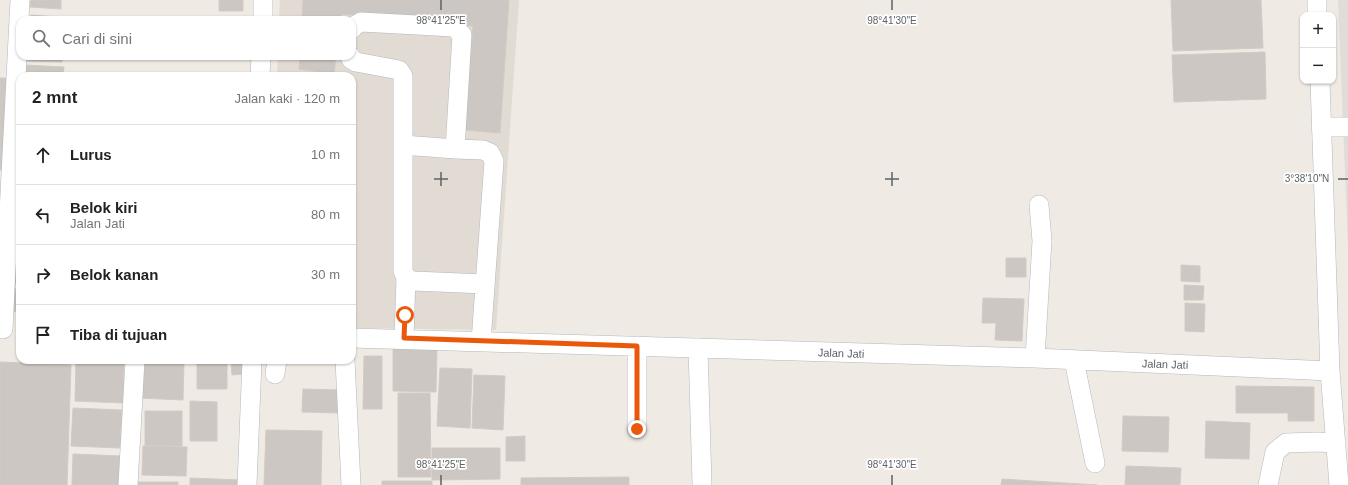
<!DOCTYPE html>
<html lang="id">
<head>
<meta charset="utf-8">
<style>
	:root { --surface:#fff; --page:#f2f2f2; --text:#222; --muted:#767676; --line:#e0e0e0 }
	body { margin:0; font-family:Arial,sans-serif; background:var(--page); color:var(--text) }
	.controls { position:absolute; right:12px; top:12px; display:grid; overflow:hidden; border-radius:8px; box-shadow:0 1px 3px #0004 }
	.controls button { width:36px; height:36px; display:grid; place-items:center; padding:0; border:0; border-bottom:1px solid var(--line); background:var(--surface); color:var(--text); font:20px sans-serif }
	.stop { position:absolute; width:12px; height:12px; margin:-9px; border:3px solid #ea580c; border-radius:50%; background:#fff }
	.stop.end { background:#ea580c; border-color:#fff; box-shadow:0 1px 4px #0008 }
	.list { margin:0; padding:0; list-style:none }
	h2 { display:flex; justify-content:space-between; align-items:center; height:52px; margin:0; padding:0 16px; font-size:17px }
	h2 small { font-size:13px; font-weight:400; color:var(--muted) }
	.list li { display:grid; grid-template-columns:26px 1fr auto; gap:12px; align-items:center; box-sizing:border-box; height:60px; padding:0 16px; border-top:1px solid var(--line) }
	.list b { display:block; font-size:15px; white-space:nowrap }
	.list p { margin:0; font-size:13px; white-space:nowrap; color:var(--muted) }
	.list em { font-size:13px; font-style:normal; color:var(--muted) }
	.icon { flex:none; width:22px; height:22px; fill:none; stroke:currentColor; stroke-width:2; stroke-linecap:round; stroke-linejoin:round }
	.map { position:relative; flex:none; width:1348px; height:485px; overflow:hidden }
	.search { position:absolute; background:var(--surface); box-shadow:0 1px 3px #0004; left:16px; top:16px; width:340px; height:44px; display:flex; align-items:center; gap:10px; box-sizing:border-box; padding:0 14px; border-radius:12px; color:var(--muted); font-size:15px }
	.panel { position:absolute; background:var(--surface); box-shadow:0 1px 3px #0004; left:16px; top:72px; width:340px; height:292px; border-radius:12px }
	.map>svg:first-child { display:block }
	.industrial { fill:#e0dcd8 }
	.education { fill:#e1dbd4 }
	.building { fill:#ccc7c3; stroke:#d4cac2 }
	.lines { fill:none; stroke-linecap:round; stroke-linejoin:round }
	.minor-casing { stroke:#b4b8bb; stroke-width:20 }
	.minor { stroke:#fff; stroke-width:19 }
	.route { stroke:#ea580c; stroke-width:5 }
	.ticks { fill:none; stroke:#5c6265; stroke-width:1.5 }
	.labels { text-anchor:middle; dominant-baseline:central; stroke-width:3.5; stroke-linejoin:round; paint-order:stroke }
	.street-label { font-size:11px; fill:#5c6265; stroke:#fff }
	.ticks-label { font-size:10px; text-anchor:middle; fill:#5c6265; stroke:#fff; stroke-width:3.5; stroke-linejoin:round; paint-order:stroke }
</style>
</head>
<body>
<div class="map">
<svg width="1348" height="485" viewBox="0 0 1348 485">
	<rect width="100%" height="100%" fill="#efeae4"/>
	<path class="industrial" d="M1338,0H1348V246Z"/>
	<path class="education" d="M280,0H519L496,330L352,328V76H277L278,56H352V20H279Z"/>
	<path class="building" d="M31,0H61V9L30,7Z
		M219,0H243V11H219Z
		M303,0H509L500,133L465,130L473,26L341,14L340,20H302Z
		M1171,0H1261L1263,48L1173,51Z
		M31,15L58,17L57,20H31Z
		M1265,52L1266,99L1174,102L1172,55Z
		M26,56H62V62L26,61Z
		M300,56H336L334,74L299,69Z
		M25,65L64,67L63,76H24Z
		M0,78H11L4,170H0Z
		M15,233H20V284H14Z
		M1006,258H1026V277H1006Z
		M1181,265L1200,266V282L1181,281Z
		M1184,285L1204,286L1203,300H1184Z
		M9,289H18L19,311L10,312Z
		M983,298L1024,299L1022,341L995,340L996,323H982Z
		M1185,303L1205,304L1204,332L1185,331Z
		M393,347L437,348L436,392L393,391Z
		M364,356H382V409H363Z
		M76,360H124L123,403L75,401Z
		M197,360H227V389H197Z
		M231,360H244V374L232,375Z
		M140,361L184,362L183,400L139,398Z
		M0,362L71,365L67,485H0Z
		M440,368L472,369L470,428L437,426Z
		M474,375L505,376L503,430L472,428Z
		M1236,386L1314,387V421H1288V413H1236Z
		M303,389L341,390L340,413L302,412Z
		M398,393H430L431,477H398Z
		M190,401L217,402V441H190Z
		M73,408L122,410L120,448L71,446Z
		M145,411H182V446H145Z
		M1123,416L1169,417L1168,452L1122,451Z
		M1206,421L1250,423L1249,459L1205,458Z
		M266,430L322,431L321,485H264Z
		M525,436V461H506V437Z
		M143,446L187,447L186,476L142,475Z
		M432,448H500V479L432,480Z
		M73,454L122,456L121,485H72Z
		M1126,466L1181,468L1180,485H1125Z
		M629,477V485H521V478Z
		M190,478L241,480V485H190Z
		M1002,479L1097,485H1001Z
		M382,481H432V485H382Z
		M137,482H178V485H137Z"/>
	<g class="lines">
		<g class="minor-casing">
			<path id="minor" d="M1317,0V15
				M263,20V0
				M352,29L354,26L361,22L454,27L462,35L455,149
				M350,56L351,59L356,62L399,70L403,76V271L406,278L413,281L485,284
				M260,76L261,56
				M1320,81L1330,371L1339,485
				M1321,127H1348
				M403,145L455,149L483,150L490,153L494,161L481,342
				M3,329L20,0
				M352,338L1035,358L1330,371
				M404,338L406,278
				M637,346V429
				M698,348L702,484
				M1035,358L1042,241L1039,205
				M345,360L351,485
				M1074,360L1095,463
				M275,374L277,360
				M128,485L135,360
				M247,485L252,360
				M1268,485L1275,452L1286,443L1317,442L1336,443"/>
		</g>
		<use href="#minor" class="minor"/>
	</g>
	<g class="lines">
		<path class="route" d="M405,315L404,338L637,346V429"/>
	</g>
	<path class="ticks" d="M441,0V10M892,0V10M441,172V186M892,172V186M434,179H448M885,179H899M1338,179H1348M441,475V485M892,475V485"/>
	<g class="labels">
		<g class="street-label">
			<text transform="translate(841 353) rotate(2)">Jalan Jati</text>
			<text transform="translate(1165 364) rotate(2)">Jalan Jati</text>
		</g>
	</g>
	<g class="ticks-label">
		<text x="441" y="24">98°41'25"E</text>
		<text x="892" y="24">98°41'30"E</text>
		<text x="1307" y="182">3°38'10"N</text>
		<text x="441" y="468">98°41'25"E</text>
		<text x="892" y="468">98°41'30"E</text>
	</g>
</svg>
<div class="controls">
<button>+</button>
<button>−</button>
</div>
<div class="stop" style="left:405px;top:315px"></div>
<div class="stop end" style="left:637px;top:429px"></div>
<div class="search"><svg class="icon" aria-label="search" viewBox="0 0 24 24"><circle cx="10" cy="10" r="6"/><path d="M15 15l6 6"/></svg>Cari di sini</div>
<section class="panel">
<h2>2 mnt<small>Jalan kaki · 120 m</small></h2>
<ul class="list">
<li><svg class="icon" aria-label="ahead" viewBox="0 0 24 24"><path d="M12 20V5M6 11l6-6 6 6"/></svg><div><b>Lurus</b></div><em>10 m</em></li>
<li><svg class="icon" aria-label="left" viewBox="0 0 24 24"><path d="M17 20v-9H6M10 6l-5 5 5 5"/></svg><div><b>Belok kiri</b><p>Jalan Jati</p></div><em>80 m</em></li>
<li><svg class="icon" aria-label="right" viewBox="0 0 24 24"><path d="M7 20v-9h11M14 6l5 5-5 5"/></svg><div><b>Belok kanan</b></div><em>30 m</em></li>
<li><svg class="icon" aria-label="arrive" viewBox="0 0 24 24"><path d="M6 21V4h12l-3 4 3 4H6"/></svg><div><b>Tiba di tujuan</b></div></li>
</ul>
</section>
</div>
</body>
</html>
